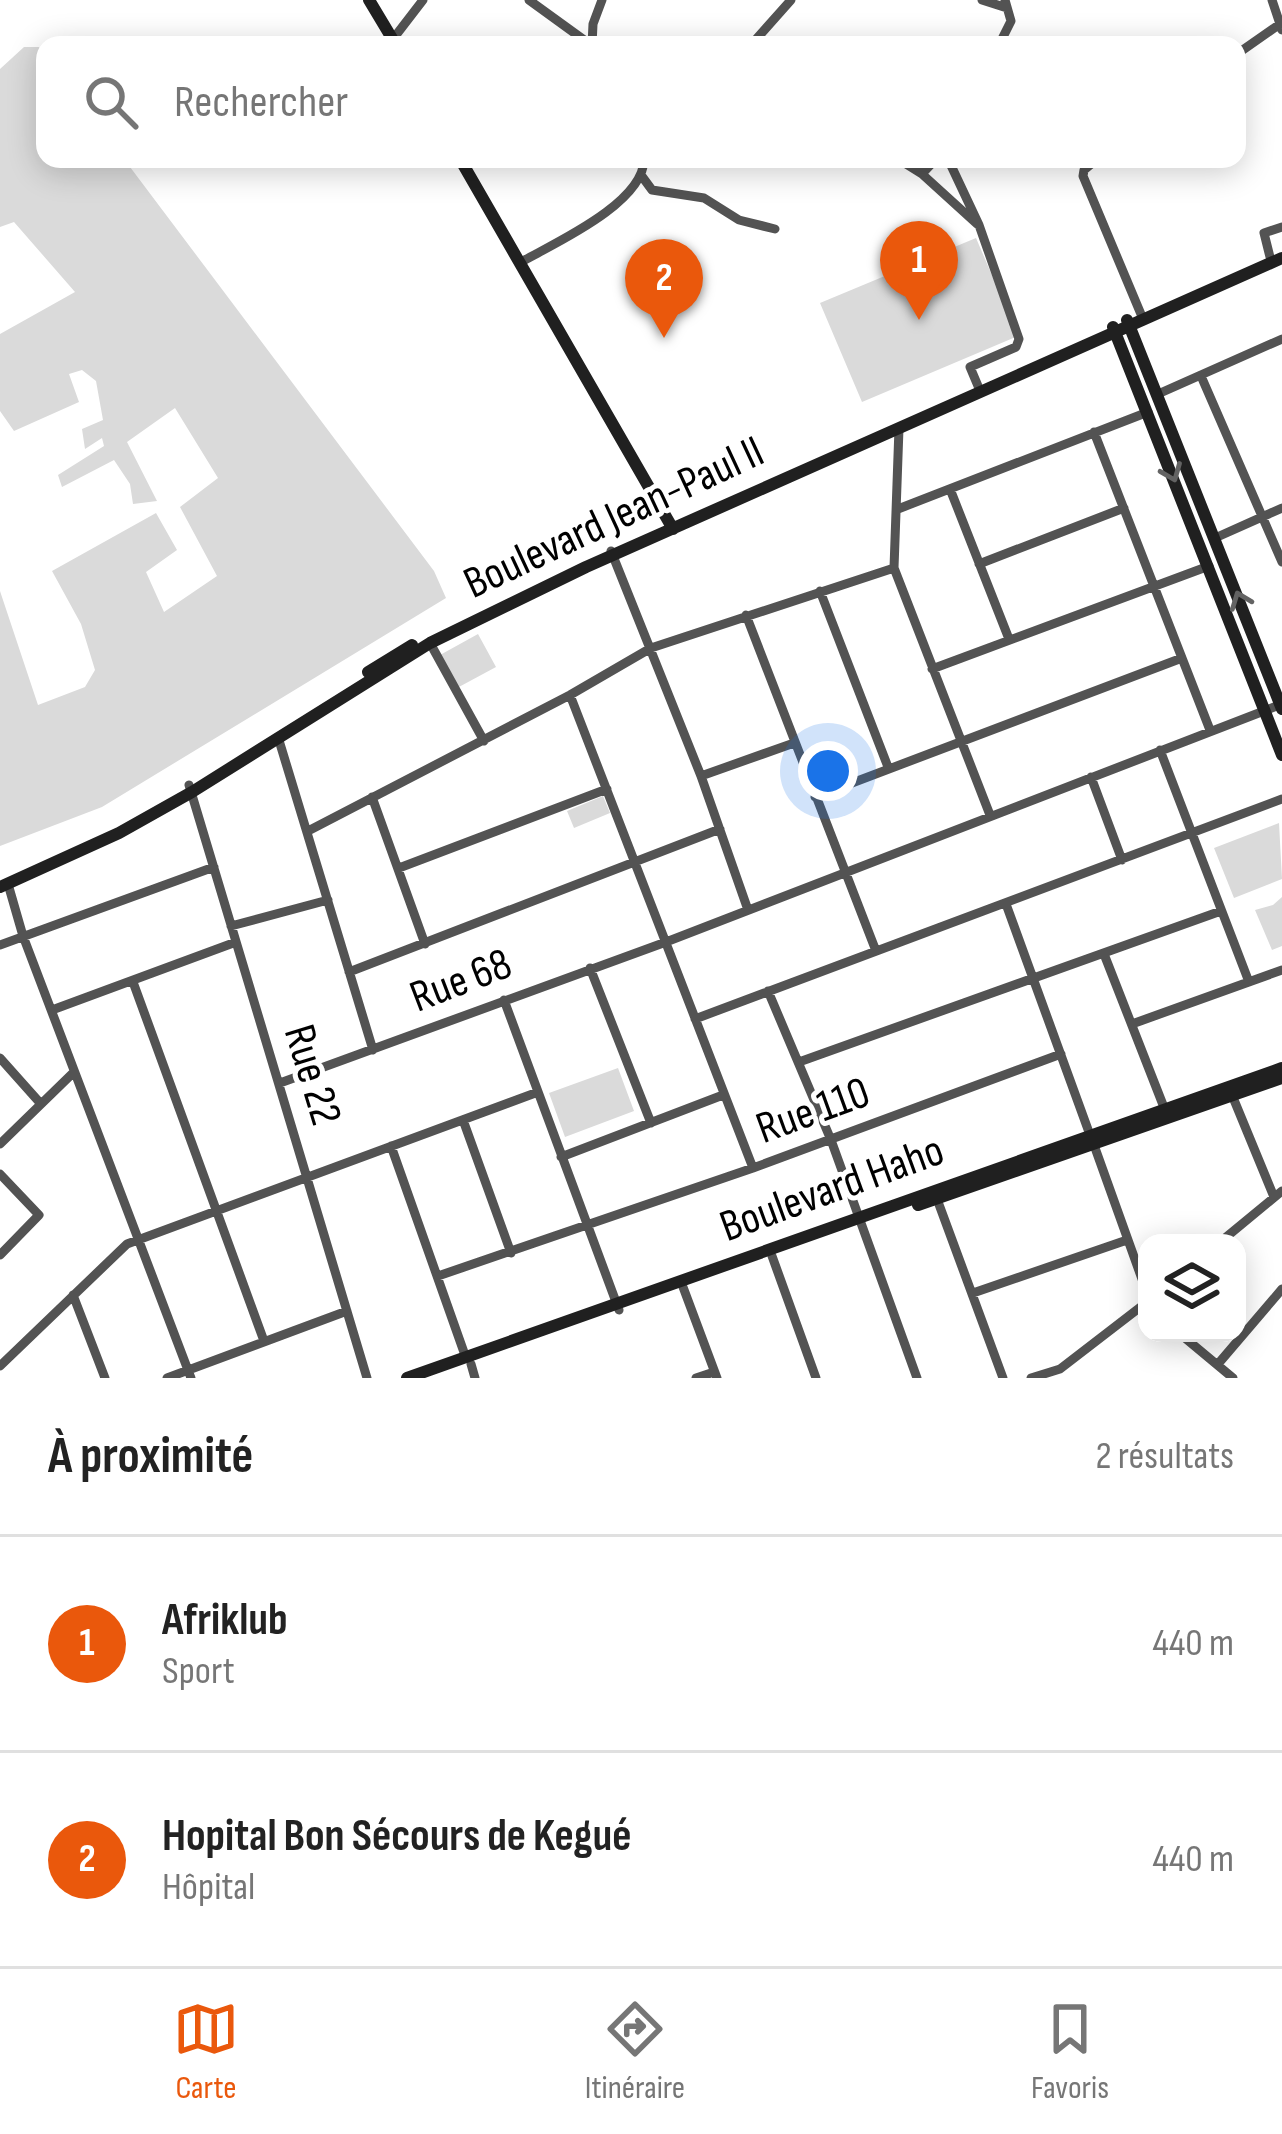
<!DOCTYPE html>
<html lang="fr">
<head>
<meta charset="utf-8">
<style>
	:root { --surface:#fff; --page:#f6f6f6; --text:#222; --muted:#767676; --line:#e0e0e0; --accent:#ea580c }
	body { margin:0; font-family:"Sofia Sans Condensed",sans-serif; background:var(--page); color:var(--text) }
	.controls { position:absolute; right:36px; bottom:36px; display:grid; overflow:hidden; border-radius:24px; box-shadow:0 6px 30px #0003 }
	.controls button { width:108px; height:108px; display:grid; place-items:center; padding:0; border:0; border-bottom:3px solid var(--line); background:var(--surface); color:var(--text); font:60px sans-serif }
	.you { position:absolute; left:828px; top:771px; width:42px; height:42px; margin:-30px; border:9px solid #fff; border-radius:50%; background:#1a73e8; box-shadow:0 0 0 18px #1a73e833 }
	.badge { display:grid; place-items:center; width:78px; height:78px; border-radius:50%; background:var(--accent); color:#fff; font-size:39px; font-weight:700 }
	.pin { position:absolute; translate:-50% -99px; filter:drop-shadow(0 3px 6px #0008) }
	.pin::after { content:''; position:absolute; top:63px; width:42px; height:36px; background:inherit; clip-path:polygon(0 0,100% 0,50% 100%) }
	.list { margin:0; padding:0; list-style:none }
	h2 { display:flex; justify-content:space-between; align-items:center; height:156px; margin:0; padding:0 48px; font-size:51px }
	h2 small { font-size:39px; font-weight:400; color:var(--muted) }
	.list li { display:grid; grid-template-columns:78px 1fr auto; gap:36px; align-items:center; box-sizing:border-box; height:216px; padding:0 48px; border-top:3px solid var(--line) }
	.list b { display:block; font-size:45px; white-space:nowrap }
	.list p { margin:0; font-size:39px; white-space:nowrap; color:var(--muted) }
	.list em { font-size:39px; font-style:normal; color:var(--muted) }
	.icon { flex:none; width:66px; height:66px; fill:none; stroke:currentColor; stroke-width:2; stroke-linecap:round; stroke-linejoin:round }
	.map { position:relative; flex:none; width:1282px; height:1378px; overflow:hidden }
	.search { position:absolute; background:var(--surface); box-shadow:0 6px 30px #0003; left:36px; right:36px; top:36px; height:132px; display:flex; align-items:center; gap:30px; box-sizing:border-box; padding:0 42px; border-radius:24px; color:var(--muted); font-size:45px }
	.sheet { height:588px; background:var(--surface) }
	nav { display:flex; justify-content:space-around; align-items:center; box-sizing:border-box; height:168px; border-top:3px solid var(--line); background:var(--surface); font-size:33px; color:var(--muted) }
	nav a { display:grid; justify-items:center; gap:6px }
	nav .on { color:var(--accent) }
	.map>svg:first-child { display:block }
	.green { fill:#dadada }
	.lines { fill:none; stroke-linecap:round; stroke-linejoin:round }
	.street { stroke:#535353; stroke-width:9 }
	.secondary { stroke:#202020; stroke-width:12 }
	.oneway { stroke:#636363 }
	.labels { text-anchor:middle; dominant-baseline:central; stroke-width:10; stroke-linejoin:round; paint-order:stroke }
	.street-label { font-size:45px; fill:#000; stroke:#fff }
</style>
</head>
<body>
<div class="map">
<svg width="1282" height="1378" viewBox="0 0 1282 1378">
	<rect width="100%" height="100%" fill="#fff"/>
	<path class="green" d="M24,47H39L45,54V159H124L434,571L446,598L102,807L0,846V591L38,705L85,687L95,670L81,624L52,571L156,513L177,550L146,572L164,612L217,576L180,507L218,478L175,408L127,442L157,501L133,504L130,484L114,460L62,487L58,475L104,446L102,438L85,449L82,429L103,420L96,381L82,370L69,374L79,402L14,431L0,411V334L75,292L14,222L0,227V69Z
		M976,238L1018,336L862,402L820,303Z
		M478,634L496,667L457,688L440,655Z
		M603,796L610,813L574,828L567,811Z
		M1279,823L1282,879L1234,898L1214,848Z
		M1282,897V946L1272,950L1255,910L1273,905Z
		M618,1068L634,1111L565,1137L549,1093Z"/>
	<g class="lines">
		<path class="street" d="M529,0L591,45
			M982,0L1007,8
			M1272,0L1282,30
			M393,39L423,0
			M592,45L593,24L602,0
			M751,45L791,0
			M999,45L1011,21L1005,0
			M1237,54L1280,24
			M898,159L922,174L977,224
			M948,159L979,225L1019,339L1016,347L970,367L978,386
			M1097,159L1084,170L1083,176L1143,319
			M922,174L936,159
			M641,175L652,190L704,198L739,220L775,229
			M1270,257L1264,233L1282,227
			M521,262C555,243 644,203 644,159
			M1201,376L1282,562
			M1158,394L1282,339
			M899,428L894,568L990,815
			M1094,432L1210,730
			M950,489L1009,639
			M898,509L1148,412
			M1215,538L1282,508
			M611,551L701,776L748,910
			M979,564L1124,508
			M820,591L888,767
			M746,615L876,951
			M430,643L484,741
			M932,669L1209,566
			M570,695L753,1168
			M278,737L373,1050
			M1160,750L1249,982
			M701,776L794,743
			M1091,777L1122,860
			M189,785L367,1378
			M372,797L425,944
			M815,797L1182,658
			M308,831L570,695L651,648L894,568
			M399,868L607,789
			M8,884L23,936L191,1378
			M1006,904L1090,1135
			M231,926L328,900
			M0,945L214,867
			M1104,954L1165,1110
			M590,968L651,1123
			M349,972L720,829
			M133,982L264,1341
			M768,991L831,1140L917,1378
			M504,1000L619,1310
			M52,1010L236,942
			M695,1019L1282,799
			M1132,1024L1282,970
			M0,1058L41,1104
			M799,1062L1221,911
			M280,1083L666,942L1282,704
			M1232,1095L1274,1197
			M463,1120L511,1253
			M0,1144L74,1072
			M1094,1145L1147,1293
			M391,1146L466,1358
			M561,1157L723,1095
			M0,1174L39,1215L0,1255
			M937,1199L1003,1378
			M1219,1243L1282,1191
			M772,1256L816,1378
			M438,1276L753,1168L1061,1054
			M683,1287L717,1378
			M973,1293L1127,1240
			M73,1295L105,1378
			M1179,1333L1233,1378
			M471,1364L475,1378
			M1218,1364L1282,1289
			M0,1366L127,1244L538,1092
			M167,1378L347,1311
			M696,1378L714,1372
			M1031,1378L1060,1369L1147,1302"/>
		<path class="secondary" d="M369,0L396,45
			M460,159L673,529
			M1127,320L1282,709
			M1113,327L1282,755
			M368,672L412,645
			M0,887L119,833L192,792L430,643L586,567L1282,258
			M918,1205L1282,1078
			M407,1378L1282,1068"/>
	</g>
	<defs><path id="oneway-chevron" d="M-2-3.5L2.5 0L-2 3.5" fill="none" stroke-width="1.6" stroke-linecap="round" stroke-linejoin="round" transform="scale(3)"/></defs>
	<g class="oneway">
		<use href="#oneway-chevron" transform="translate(1172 473) rotate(68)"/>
		<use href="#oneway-chevron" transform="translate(1240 600) rotate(-111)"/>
	</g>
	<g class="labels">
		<g class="street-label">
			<text transform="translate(614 518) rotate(-25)">Boulevard Jean-Paul II</text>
			<text transform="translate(461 981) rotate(-21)">Rue 68</text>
			<text transform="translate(312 1075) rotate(73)">Rue 22</text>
			<text transform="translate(813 1111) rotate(-20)">Rue 110</text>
			<text transform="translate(832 1189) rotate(-20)">Boulevard Haho</text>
		</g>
	</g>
</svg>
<div class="controls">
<button><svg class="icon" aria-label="layers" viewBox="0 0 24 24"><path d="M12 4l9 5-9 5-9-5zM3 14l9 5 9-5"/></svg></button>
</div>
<div class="you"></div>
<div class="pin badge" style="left:919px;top:320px">1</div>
<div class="pin badge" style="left:664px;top:338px">2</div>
<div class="search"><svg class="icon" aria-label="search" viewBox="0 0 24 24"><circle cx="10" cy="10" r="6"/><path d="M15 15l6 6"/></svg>Rechercher</div>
</div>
<section class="sheet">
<h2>À proximité<small>2 résultats</small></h2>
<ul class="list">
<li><span class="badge">1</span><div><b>Afriklub</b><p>Sport</p></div><em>440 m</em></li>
<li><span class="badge">2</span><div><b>Hopital Bon Sécours de Kegué</b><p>Hôpital</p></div><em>440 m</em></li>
</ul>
</section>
<nav>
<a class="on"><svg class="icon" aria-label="map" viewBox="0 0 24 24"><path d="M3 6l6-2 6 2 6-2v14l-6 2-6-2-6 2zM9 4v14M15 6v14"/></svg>Carte</a>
<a><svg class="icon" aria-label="directions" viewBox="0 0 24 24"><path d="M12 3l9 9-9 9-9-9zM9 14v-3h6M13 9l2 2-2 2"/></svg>Itinéraire</a>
<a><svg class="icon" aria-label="saved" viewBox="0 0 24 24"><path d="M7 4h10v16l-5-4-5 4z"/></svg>Favoris</a>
</nav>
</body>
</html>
